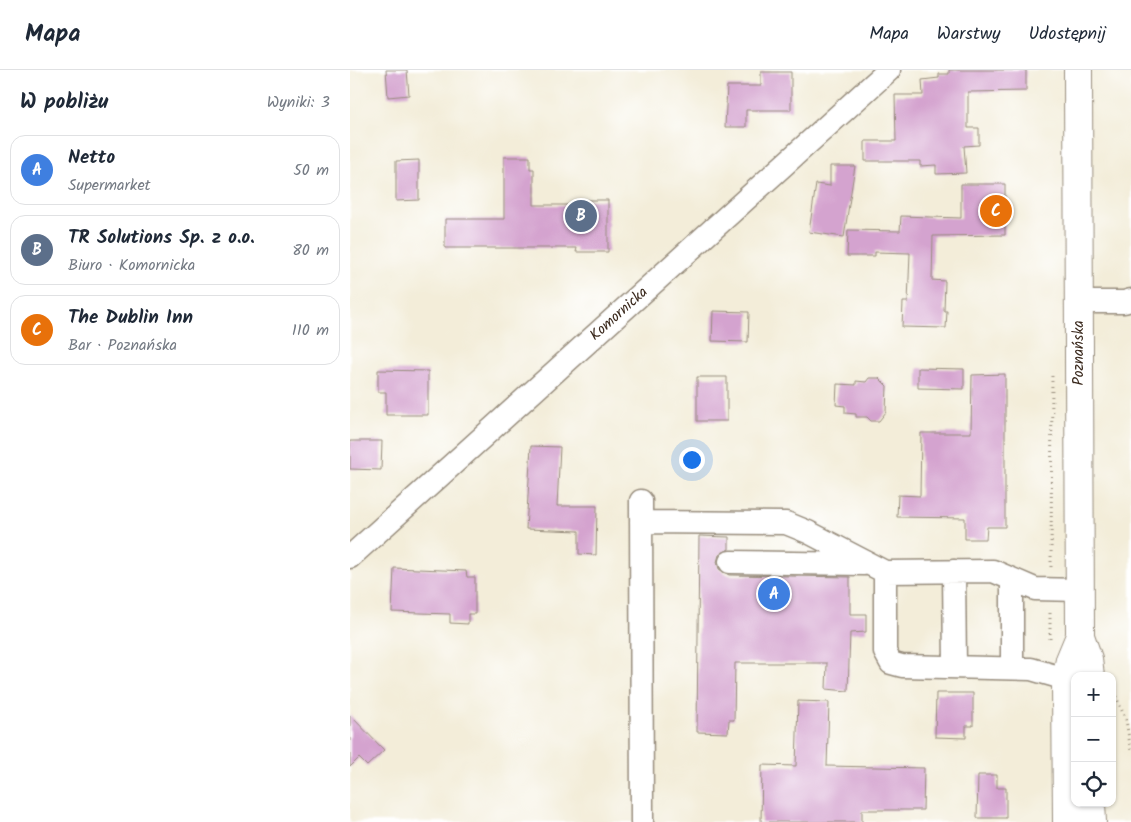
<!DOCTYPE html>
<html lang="pl">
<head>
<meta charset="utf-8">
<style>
	:root { --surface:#fff; --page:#f6f6f7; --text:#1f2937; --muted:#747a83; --line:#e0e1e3; --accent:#0b8043 }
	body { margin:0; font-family:Kalam,sans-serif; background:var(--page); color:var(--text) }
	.controls { position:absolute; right:15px; bottom:15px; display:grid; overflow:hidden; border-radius:10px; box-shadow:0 1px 4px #0004 }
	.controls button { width:45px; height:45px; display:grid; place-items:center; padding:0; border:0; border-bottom:1px solid var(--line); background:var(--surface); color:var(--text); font:25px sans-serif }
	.you { position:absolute; left:341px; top:389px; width:18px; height:18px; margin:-12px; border:4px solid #fff; border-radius:50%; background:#1a73e8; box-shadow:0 0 0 8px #1a73e833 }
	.badge { display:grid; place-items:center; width:32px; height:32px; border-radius:50%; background:var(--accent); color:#fff; font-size:16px; font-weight:700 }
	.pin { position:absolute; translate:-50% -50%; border:2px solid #fff; box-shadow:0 1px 5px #0006 }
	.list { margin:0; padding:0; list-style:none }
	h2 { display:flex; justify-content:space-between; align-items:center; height:65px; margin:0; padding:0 20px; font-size:21px }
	h2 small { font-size:16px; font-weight:400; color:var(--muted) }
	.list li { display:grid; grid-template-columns:32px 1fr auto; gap:15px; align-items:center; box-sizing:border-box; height:70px; margin:0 10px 10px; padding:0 10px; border:1px solid var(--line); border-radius:15px }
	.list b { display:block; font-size:19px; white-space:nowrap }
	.list p { margin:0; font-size:16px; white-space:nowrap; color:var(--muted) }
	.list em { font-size:16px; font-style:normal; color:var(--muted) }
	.icon { flex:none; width:28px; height:28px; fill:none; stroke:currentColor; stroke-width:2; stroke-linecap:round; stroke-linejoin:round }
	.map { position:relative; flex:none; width:781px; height:752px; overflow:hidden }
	header { display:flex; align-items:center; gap:30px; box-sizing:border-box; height:70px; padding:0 25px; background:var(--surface); border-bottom:1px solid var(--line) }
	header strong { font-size:24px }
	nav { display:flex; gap:28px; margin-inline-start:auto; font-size:18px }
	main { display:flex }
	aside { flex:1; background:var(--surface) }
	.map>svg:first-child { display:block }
	.building { fill:#d4a3cf }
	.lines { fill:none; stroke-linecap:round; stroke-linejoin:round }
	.minor-casing { stroke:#978c7c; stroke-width:25 }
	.major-casing { stroke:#978c7c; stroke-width:30 }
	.path { stroke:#978c7c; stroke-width:3; stroke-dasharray:1 4; stroke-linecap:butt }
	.minor { stroke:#fff; stroke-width:22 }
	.major { stroke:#fff; stroke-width:28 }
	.labels { text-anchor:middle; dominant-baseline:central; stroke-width:4; stroke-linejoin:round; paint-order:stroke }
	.street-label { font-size:15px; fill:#3b2a1e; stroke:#fff }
</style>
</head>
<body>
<header>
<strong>Mapa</strong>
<nav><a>Mapa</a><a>Warstwy</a><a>Udostępnij</a></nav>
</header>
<main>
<aside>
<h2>W pobliżu<small>Wyniki: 3</small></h2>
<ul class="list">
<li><span class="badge" style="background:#3f7fe0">A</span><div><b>Netto</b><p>Supermarket</p></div><em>50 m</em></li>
<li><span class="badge" style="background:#5c6f8a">B</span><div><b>TR Solutions Sp. z o.o.</b><p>Biuro · Komornicka</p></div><em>80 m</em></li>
<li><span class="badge" style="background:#e8710a">C</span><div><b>The Dublin Inn</b><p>Bar · Poznańska</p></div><em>110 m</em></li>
</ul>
</aside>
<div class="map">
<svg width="781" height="752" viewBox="0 0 781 752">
	<rect width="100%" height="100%" fill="#fff"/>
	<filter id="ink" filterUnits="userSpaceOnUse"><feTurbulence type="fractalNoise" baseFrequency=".02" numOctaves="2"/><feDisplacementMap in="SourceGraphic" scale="10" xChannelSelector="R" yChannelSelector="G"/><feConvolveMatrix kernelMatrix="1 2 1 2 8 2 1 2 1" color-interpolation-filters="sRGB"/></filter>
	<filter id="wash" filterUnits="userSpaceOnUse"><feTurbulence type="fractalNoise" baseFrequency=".0096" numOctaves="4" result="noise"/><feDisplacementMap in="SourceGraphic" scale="20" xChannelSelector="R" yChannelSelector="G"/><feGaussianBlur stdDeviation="1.12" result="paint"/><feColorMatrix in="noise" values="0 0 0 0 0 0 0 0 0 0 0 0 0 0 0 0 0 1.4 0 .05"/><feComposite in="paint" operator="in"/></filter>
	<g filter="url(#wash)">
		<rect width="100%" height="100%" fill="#f3edd9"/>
		<g id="blocks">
			<path class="building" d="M36,0H57L59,25L38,27Z
				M599,0H676V21L618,22V58H629V75L614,76L616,103L586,104V95L570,96V91H515V71H546L545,25H573L572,10L589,8V4H599Z
				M411,2H441V40H396V57H375L377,16H411Z
				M154,87H180V99H184V135H225V130H258V182H226L227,178H95V149H154Z
				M69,90V130L46,131V91Z
				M480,96H505L494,167L459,162L466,114L480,116Z
				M611,114H655V165L583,166L582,210L595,211L594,241H597L596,258L552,257L553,232H558L560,183L525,182V186H497L498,160L550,161L551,146L611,148Z
				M363,241L399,242L398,272L362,271Z
				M568,298L614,299V319L568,318Z
				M28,300L78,301V345H36V322H28Z
				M655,304V457H637L636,469H615V448L547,447L548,425L570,426L571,363H621L622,305Z
				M347,307H377V351H347Z
				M519,308H529L537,316L536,342L529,351H521L517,347H506V344L495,343V336L486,335L487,314L506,315V311L516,312Z
				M0,371H32L31,400L0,399Z
				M181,376L210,377L207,436H247L246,485L229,484V461L176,459Z
				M349,466L379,467V479L369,485L367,492L369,499L379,505L500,507V544H516V562L500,563L498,621L476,619L477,593H385L384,650H379L378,663L347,662Z
				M44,498L116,501L117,507H125V544H118V554L100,553V544L42,542Z
				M586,623H623V656H616V668L585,667Z
				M448,631L479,632L477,696L574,698L573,740H512V752H411L412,695L446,696Z
				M0,645L34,680L17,696L9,688L0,697Z
				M628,705H647V718H656V748H627Z"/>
		</g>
	</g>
	<g filter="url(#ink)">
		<use href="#blocks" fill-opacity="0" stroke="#978c7c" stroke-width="1"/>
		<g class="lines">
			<g class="minor-casing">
				<path id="minor" d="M729,232H774L781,230
					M291,431L292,752
					M291,452L436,453L458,462L535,502L643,501L685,519L729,520
					M0,487L539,0
					M380,492L514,494
					M604,501L605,597
					M535,502V582L541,593L552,596L681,599L716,609
					M662,598V510"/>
			</g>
			<g class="major-casing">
				<path id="major" d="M728,0L730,566L738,589L740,606
					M741,733L742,752
					M717,752L716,609L720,590L730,566"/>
			</g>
			<path class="path" d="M701,497L702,306
				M700,569V541
				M762,617L776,650L781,681"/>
			<use href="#minor" class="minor"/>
			<use href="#major" class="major"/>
		</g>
	</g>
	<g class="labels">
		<g class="street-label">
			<text transform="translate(269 244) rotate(-42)">Komornicka</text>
			<text transform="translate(729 283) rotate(-90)">Poznańska</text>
		</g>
	</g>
</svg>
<div class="controls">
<button>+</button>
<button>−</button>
<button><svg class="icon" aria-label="locate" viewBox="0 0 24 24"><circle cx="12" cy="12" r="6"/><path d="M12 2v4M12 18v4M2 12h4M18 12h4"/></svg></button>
</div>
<div class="you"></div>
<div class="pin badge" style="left:424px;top:524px;background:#3f7fe0">A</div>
<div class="pin badge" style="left:231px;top:146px;background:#5c6f8a">B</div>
<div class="pin badge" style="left:646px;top:141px;background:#e8710a">C</div>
</div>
</main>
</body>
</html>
